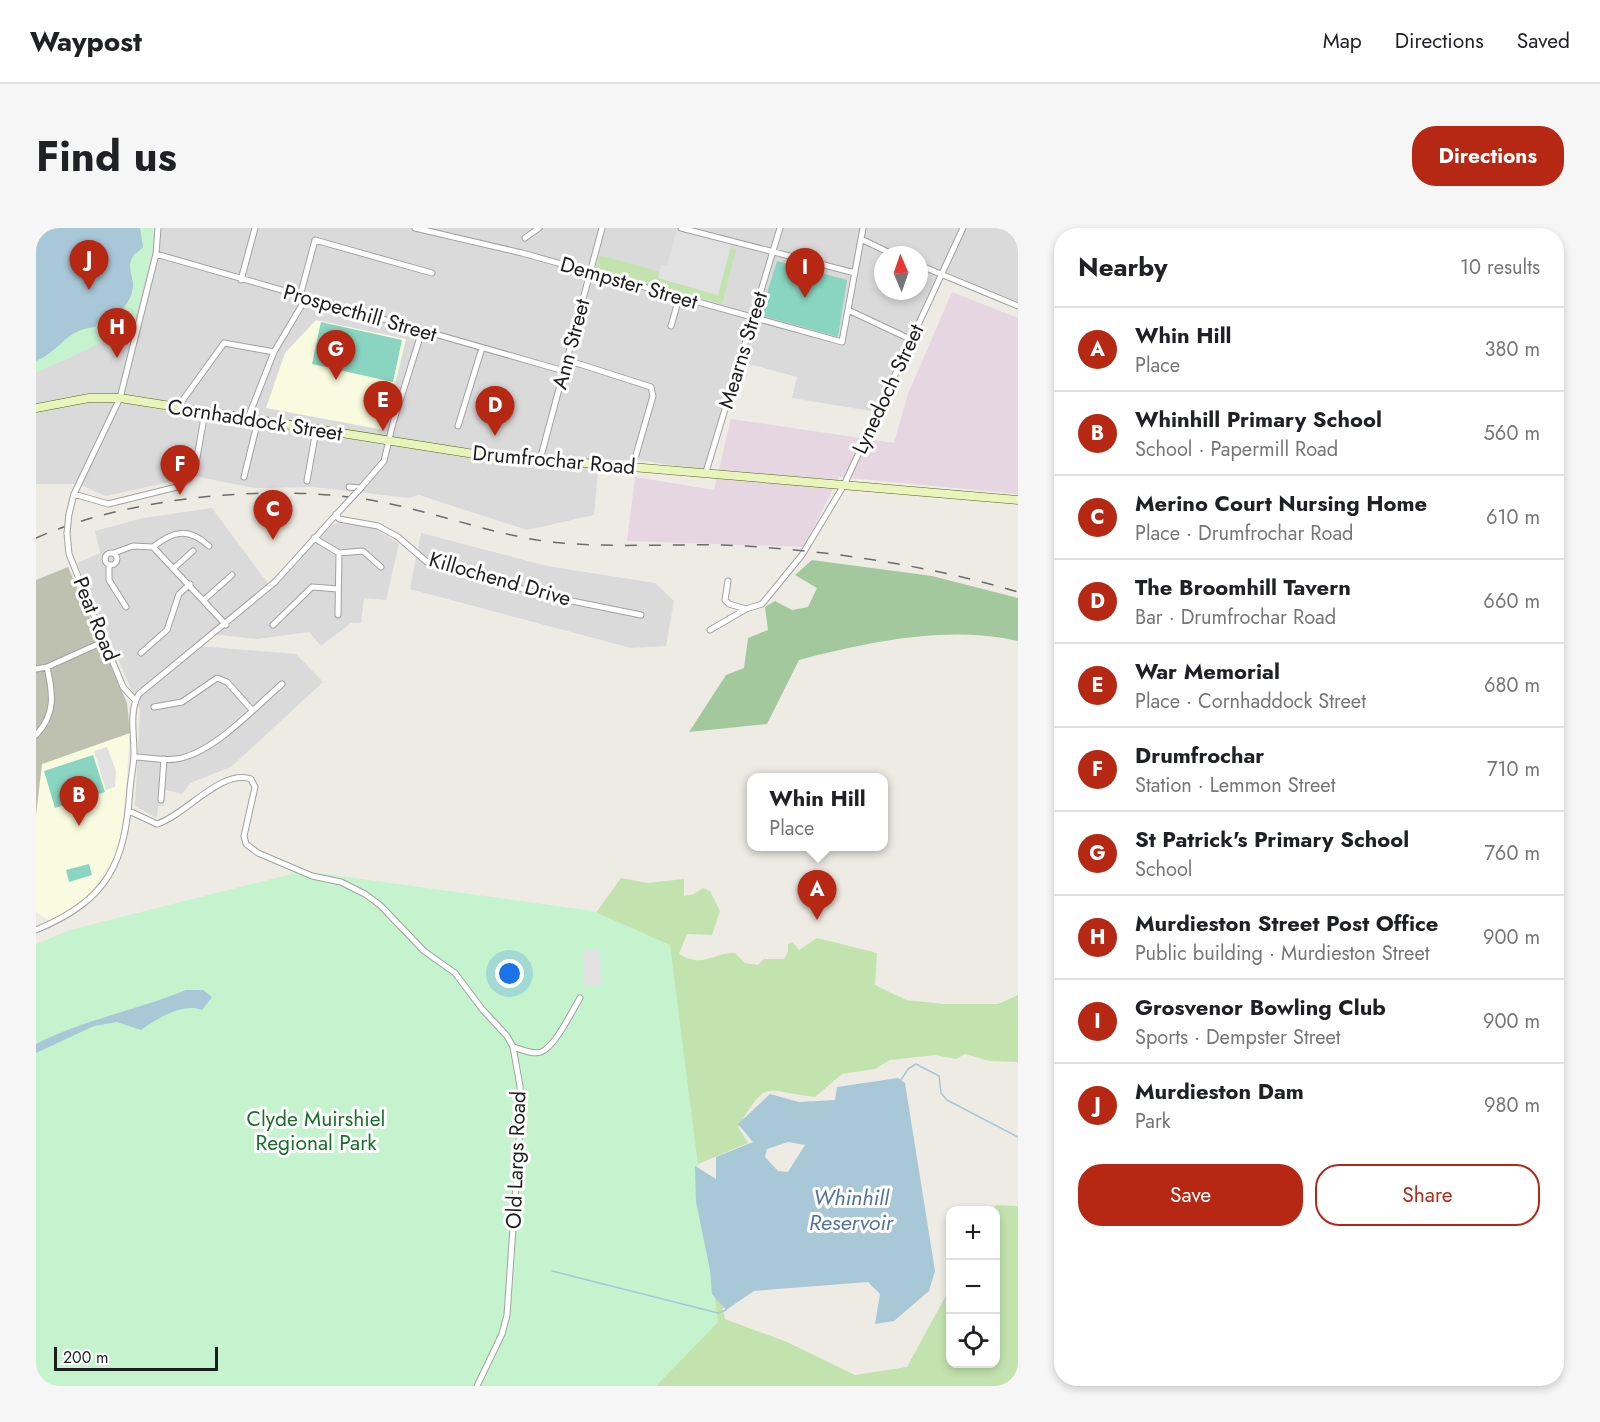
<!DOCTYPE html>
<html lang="en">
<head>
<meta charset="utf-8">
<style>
	:root { --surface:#fff; --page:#f6f6f6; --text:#202124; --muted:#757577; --line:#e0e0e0; --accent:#b62814 }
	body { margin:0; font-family:Jost,sans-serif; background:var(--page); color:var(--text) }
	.controls { position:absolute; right:18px; bottom:18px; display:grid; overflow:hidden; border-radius:12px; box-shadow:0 3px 9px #0003 }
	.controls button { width:54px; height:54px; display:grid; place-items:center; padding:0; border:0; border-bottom:2px solid var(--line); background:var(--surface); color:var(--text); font:30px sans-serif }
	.compass { position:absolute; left:838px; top:18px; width:54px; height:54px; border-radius:50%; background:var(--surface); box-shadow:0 3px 9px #0003; rotate:358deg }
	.scale { position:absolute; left:18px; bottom:15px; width:164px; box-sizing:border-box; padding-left:6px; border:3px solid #1d1d1d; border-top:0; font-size:16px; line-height:21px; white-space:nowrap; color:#1d1d1d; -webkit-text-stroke:4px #fff; paint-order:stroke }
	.you { position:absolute; left:474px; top:746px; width:21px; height:21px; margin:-15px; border:4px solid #fff; border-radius:50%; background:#1a73e8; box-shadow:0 0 0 9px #1a73e833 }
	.badge { display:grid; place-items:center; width:39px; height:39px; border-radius:50%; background:var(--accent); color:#fff; font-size:20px; font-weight:700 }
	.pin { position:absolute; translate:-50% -50px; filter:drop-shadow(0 2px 3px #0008) }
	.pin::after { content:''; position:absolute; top:32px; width:21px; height:18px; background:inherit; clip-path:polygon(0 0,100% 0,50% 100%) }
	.popup { position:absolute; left:711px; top:545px; width:141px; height:78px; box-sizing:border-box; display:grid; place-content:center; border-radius:12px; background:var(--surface); filter:drop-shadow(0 2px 4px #0005); font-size:20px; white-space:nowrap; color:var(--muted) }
	.popup b { font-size:22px; color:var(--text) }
	.popup::after { content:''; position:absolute; left:50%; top:100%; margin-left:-12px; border:12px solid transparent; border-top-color:var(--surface) }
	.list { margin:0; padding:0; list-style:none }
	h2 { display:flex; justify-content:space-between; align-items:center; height:78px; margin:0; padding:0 24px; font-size:26px }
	h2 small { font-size:20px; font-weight:400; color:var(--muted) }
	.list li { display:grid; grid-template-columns:39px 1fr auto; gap:18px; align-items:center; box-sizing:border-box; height:84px; padding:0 24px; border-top:2px solid var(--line) }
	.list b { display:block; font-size:22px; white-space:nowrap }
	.list p { margin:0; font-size:20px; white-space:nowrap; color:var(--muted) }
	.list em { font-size:20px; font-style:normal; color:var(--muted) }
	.actions { display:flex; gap:12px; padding:18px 24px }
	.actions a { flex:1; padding:14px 0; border:2px solid var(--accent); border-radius:24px; text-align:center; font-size:21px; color:var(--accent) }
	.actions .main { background:var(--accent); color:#fff }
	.icon { flex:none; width:33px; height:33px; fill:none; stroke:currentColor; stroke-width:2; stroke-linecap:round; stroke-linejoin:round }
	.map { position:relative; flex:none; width:982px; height:1158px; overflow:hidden; border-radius:24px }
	header { display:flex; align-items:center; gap:36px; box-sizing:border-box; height:84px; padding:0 30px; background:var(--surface); border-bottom:2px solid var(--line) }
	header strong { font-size:28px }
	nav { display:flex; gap:33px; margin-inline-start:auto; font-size:21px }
	.intro { display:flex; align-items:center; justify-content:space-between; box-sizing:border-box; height:144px; padding:0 36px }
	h1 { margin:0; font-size:42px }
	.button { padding:15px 27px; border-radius:24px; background:var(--accent); color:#fff; font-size:21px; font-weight:700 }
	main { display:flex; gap:36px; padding:0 36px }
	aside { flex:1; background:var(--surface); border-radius:24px; box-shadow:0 3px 9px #0003 }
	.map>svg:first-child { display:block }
	.residential { fill:#dbdada; fill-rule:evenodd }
	.industrial { fill:#e6d6e1 }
	.education { fill:#f8fbdf }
	.construction { fill:#bfc1b0 }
	.grass { fill:#c2e3ae }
	.forest { fill:#a4c89d }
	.park { fill:#c5f3ce }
	.pitch { fill:#89d5c1 }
	.parking { fill:#e1e1e1 }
	.water { fill:#a8c7d7; fill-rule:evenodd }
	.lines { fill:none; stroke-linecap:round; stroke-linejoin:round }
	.stream { stroke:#a8c7d7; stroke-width:1.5 }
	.minor-casing { stroke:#a1a1a1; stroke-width:7 }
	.secondary-casing { stroke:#546810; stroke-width:9 }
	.minor { stroke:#fff; stroke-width:5 }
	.secondary { stroke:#e9f3bc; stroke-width:8 }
	.rail { stroke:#6b6b6b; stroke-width:1.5; stroke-dasharray:12 12; stroke-linecap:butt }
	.minor-bridge-casing { stroke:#a1a1a1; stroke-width:7; stroke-linecap:butt }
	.minor-bridge { stroke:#fff; stroke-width:5 }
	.labels { text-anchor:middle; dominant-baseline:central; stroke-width:6; stroke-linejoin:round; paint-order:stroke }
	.street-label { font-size:21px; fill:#1d1d1d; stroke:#fff }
	.park-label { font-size:21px; fill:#167029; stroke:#fff }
	.water-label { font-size:22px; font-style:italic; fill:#5371a3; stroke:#fff }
</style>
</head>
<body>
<header>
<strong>Waypost</strong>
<nav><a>Map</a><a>Directions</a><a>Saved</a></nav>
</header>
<div class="intro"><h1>Find us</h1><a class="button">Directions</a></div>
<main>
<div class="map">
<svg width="982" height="1158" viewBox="0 0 982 1158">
	<rect width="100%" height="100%" fill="#edebe4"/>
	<path class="residential" d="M122,0H982V76L908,43L841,184L756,170L761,149L702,133L668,242L603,232H563L558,287L491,302L383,267L373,270L277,259L218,260L148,246L142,252L70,268L42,256H0V144L39,127L97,98ZM847,27H883V63H847Z
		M176,280L234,358L296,297L302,295L336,299L363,316L350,372L328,370L325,395H315L285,418L273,404L221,411L175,406L162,418L260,426L287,454L195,539L154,555L146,566L130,562L127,578H122L121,590L99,578L104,482L41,335L64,325L59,303L107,290Z
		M385,305L511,338L619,355L638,373L630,418L595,420L374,361Z"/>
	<path class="industrial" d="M916,64L982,90V266L803,249L768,319L591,313L599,249L678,262L695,191L858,215L872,166Z"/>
	<path class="education" d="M280,92L370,111L348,202L230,180L249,125Z
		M94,505L89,573L84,610L78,629L50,672L14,693L0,684V587L6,536Z"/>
	<path class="construction" d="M32,339L91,475L94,505L6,536L0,587V352Z"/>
	<path class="grass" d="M694,20L700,21L686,76L560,40L563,28L571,29L624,44L622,50L682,67Z
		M585,650L612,655L648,651V668L658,666L667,660L674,663L684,683L676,707L651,706L643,726C670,741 676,724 699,725L709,735L722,737L728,731H748L752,724V716L756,714L763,722L781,710L841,725L839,757L870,772L909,776H962L982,767V834L954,833L929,826L920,831L899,827L854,832L839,841L806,846L779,869C726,863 732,850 702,899L712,915L655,939L689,1091L751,1114L819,1147L871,1139L914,1060L915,1136H960V982H957L960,977L982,978V1158H447L554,693Z"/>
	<path class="forest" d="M776,332L896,348L982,370V413C911,397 833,414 763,432L731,496L653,504L690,447L708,440L712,410L732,402L729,379L739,373L756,382L772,379L781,360L759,347Z"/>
	<path class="park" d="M0,0H122L97,98L39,127L0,144Z
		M268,643L557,683L634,717L682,1094L620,1158H0V716L34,702Z"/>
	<path class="pitch" d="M741,33L811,52L802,109L724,87Z
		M285,94L366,112L357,154L276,136Z
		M57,527L69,564L19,580L8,543Z
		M53,636L56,647L33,654L30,642Z"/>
	<path class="parking" d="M641,0L696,14L682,67L622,50L625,37L631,38Z
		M71,519L80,543L79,559L70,562L58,523Z
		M547,722H564L565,757H548Z"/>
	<path class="water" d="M0,0H104L107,19C104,23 99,25 97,28C91,38 96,46 97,55C98,68 88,81 80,88L68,86L59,99C28,102 27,121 0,133Z
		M150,762H167L176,769L166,782C147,774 120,791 105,802L81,794L58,798L0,825V816C49,791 99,783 150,762Z
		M862,850L869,855L899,1043L893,1063L858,1093L839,1096L844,1066L832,1054L718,1063L690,1082L676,1066L674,1042L660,974L659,938L680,951V929L717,914L702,896L734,866L763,874L799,872L801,859ZM752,914L769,917L752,944L742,943L729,929L731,921Z"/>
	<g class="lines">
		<path class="stream" d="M865,852L872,841L880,836L903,848L905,865L911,872L982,909
			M516,1043L682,1085L690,1082"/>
		<g class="minor-casing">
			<path id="minor" d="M379,0L486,25L806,114L827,0
				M645,0L819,45
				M489,10L503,0
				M825,11L858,27
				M120,26L528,143
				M883,37L982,78
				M205,52L219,0
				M264,68L279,12L396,45
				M812,82L876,112
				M635,98L643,70
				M531,132L615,159L617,168L600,227
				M141,180L188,115L238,124
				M212,190L238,124L270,70
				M422,198L446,120
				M504,232L566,0
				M670,244L744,0
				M208,249L222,192
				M271,253L280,202
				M313,259L325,260
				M323,262L348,233L357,195L386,103
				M38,266L72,276L141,259L153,251L160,235L169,184
				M33,286L38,266L84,170L120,26L122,0
				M300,286L303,291L342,298L362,309L391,334L511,368L605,387
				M31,305L33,326L87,459L99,472
				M278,310L303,325L327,323L345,339
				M117,319C138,302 153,300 173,318
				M69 331a6 6 0 1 1 12 0a6 6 0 1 1-12 0Z
				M78,325L97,318L117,319L190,397
				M73,337V352L90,379
				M138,340L157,323
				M692,353L689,372L693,376L710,381
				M168,372L196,347
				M302,387L303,325
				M237,397L276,359L302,361
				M674,402L710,381L726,376L766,327L808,257L927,0
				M105,425L131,402L143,366L154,356
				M0,441L11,439L69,413
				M118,479L146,474L181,450L191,454L216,482
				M0,507C20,486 17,466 11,439
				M98,529C111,529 127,533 140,531C177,526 218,480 246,456
				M125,572L128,531
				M93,583L121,596C150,587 184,541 215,551L219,559L208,608L210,616L222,625L276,648L305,654L329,666L344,677L388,723L419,745L446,781L471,808L477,819L484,858V898L471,1087L466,1106L441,1158
				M0,702C72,672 89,636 94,561C95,549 98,536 98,524C98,506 93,482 103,466L239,354L308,278
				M477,819C485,821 496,827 505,824C519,819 536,783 544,770"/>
		</g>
		<g class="secondary-casing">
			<path id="secondary" d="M0,180L53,170H84L432,225L982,272"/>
		</g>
		<use href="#minor" class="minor"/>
		<use href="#secondary" class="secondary"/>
		<path class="rail" d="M0,310C94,268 244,254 345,274C402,285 458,307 515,314C572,320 629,316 686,317C784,321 888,336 982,364"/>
		<g class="minor-bridge-casing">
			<path id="minor-bridge" d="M308,278L323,262
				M31,305L33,286"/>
		</g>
		<use href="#minor-bridge" class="minor-bridge"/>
	</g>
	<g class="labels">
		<g class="street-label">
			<text transform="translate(593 55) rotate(16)">Dempster Street</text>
			<text transform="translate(324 85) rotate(16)">Prospecthill Street</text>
			<text transform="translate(535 116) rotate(-75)">Ann Street</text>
			<text transform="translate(707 122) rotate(-73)">Mearns Street</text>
			<text transform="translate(852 161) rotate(-65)">Lynedoch Street</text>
			<text transform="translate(219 192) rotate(9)">Cornhaddock Street</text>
			<text transform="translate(518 232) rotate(5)">Drumfrochar Road</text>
			<text transform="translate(464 351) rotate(16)">Killochend Drive</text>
			<text transform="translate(60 391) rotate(68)">Peat Road</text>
			<text transform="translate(480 932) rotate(-88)">Old Largs Road</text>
		</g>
		<g class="park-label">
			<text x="280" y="891">Clyde Muirshiel<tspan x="280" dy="24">Regional Park</tspan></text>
		</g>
		<g class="water-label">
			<text x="815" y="969">Whinhill<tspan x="815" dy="25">Reservoir</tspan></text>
		</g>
	</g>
</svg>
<div class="controls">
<button>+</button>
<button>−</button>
<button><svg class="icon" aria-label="locate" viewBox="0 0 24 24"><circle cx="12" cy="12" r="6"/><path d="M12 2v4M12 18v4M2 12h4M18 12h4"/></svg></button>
</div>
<svg class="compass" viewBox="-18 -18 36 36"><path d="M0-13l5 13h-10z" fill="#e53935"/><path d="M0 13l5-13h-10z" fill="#757577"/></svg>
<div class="scale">200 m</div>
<div class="you"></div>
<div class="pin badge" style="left:781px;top:692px">A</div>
<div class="popup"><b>Whin Hill</b>Place</div>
<div class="pin badge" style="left:43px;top:598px">B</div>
<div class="pin badge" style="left:237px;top:312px">C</div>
<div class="pin badge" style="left:459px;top:208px">D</div>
<div class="pin badge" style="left:347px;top:203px">E</div>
<div class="pin badge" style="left:144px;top:267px">F</div>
<div class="pin badge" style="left:300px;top:152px">G</div>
<div class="pin badge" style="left:81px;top:130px">H</div>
<div class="pin badge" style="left:769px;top:70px">I</div>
<div class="pin badge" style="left:53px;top:62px">J</div>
</div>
<aside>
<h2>Nearby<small>10 results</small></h2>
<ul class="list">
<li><span class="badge">A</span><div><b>Whin Hill</b><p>Place</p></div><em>380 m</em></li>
<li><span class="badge">B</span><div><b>Whinhill Primary School</b><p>School · Papermill Road</p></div><em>560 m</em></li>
<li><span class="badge">C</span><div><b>Merino Court Nursing Home</b><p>Place · Drumfrochar Road</p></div><em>610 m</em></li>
<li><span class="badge">D</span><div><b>The Broomhill Tavern</b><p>Bar · Drumfrochar Road</p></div><em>660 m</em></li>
<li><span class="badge">E</span><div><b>War Memorial</b><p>Place · Cornhaddock Street</p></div><em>680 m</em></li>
<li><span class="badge">F</span><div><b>Drumfrochar</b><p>Station · Lemmon Street</p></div><em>710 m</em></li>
<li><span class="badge">G</span><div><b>St Patrick's Primary School</b><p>School</p></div><em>760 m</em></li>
<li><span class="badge">H</span><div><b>Murdieston Street Post Office</b><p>Public building · Murdieston Street</p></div><em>900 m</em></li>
<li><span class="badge">I</span><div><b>Grosvenor Bowling Club</b><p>Sports · Dempster Street</p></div><em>900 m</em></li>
<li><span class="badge">J</span><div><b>Murdieston Dam</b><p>Park</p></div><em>980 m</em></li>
</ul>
<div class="actions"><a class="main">Save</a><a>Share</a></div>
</aside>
</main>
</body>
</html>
